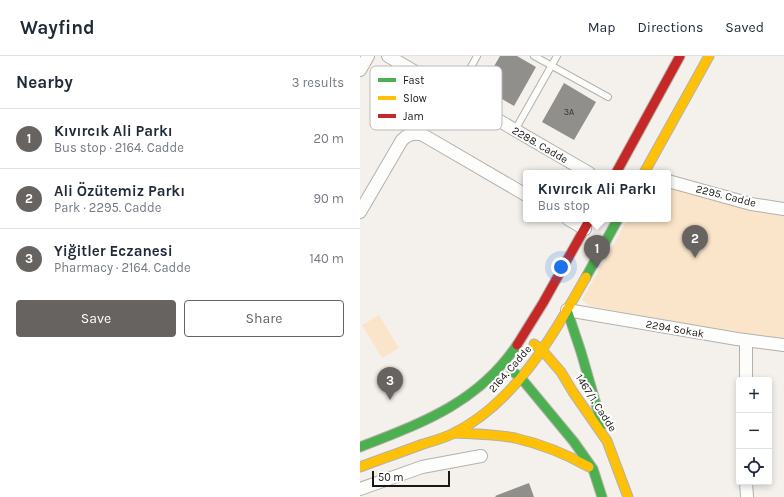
<!DOCTYPE html>
<html lang="en">
<head>
<meta charset="utf-8">
<style>
	body { margin:0; font-family:Karla,sans-serif; background:#f6f6f7; color:#1f2937 }
	.controls { position:absolute; right:12px; bottom:12px; display:grid; overflow:hidden; border-radius:4px; box-shadow:0 2px 6px #0003 }
	.controls button { width:36px; height:36px; display:grid; place-items:center; padding:0; border:0; border-bottom:1px solid #e0e1e3; background:#fff; color:#1f2937; font:20px sans-serif }
	.scale { position:absolute; left:12px; bottom:10px; width:78px; box-sizing:border-box; padding-left:4px; border:2px solid #1a1715; border-top:0; font-size:11px; line-height:14px; white-space:nowrap; color:#1a1715; -webkit-text-stroke:3px #fff; paint-order:stroke }
	.you { position:absolute; left:201px; top:211px; width:14px; height:14px; margin:-10px; border:3px solid #fff; border-radius:50%; background:#1a73e8; box-shadow:0 0 0 6px #1a73e833 }
	.badge { display:grid; place-items:center; width:26px; height:26px; border-radius:50%; background:#666360; color:#fff; font-size:13px; font-weight:700 }
	.pin { position:absolute; translate:-50% -33px; filter:drop-shadow(0 1px 2px #0008) }
	.pin::after { content:''; position:absolute; top:21px; width:14px; height:12px; background:inherit; clip-path:polygon(0 0,100% 0,50% 100%) }
	.popup { position:absolute; left:163px; top:114px; width:148px; height:52px; box-sizing:border-box; display:grid; place-content:center; border-radius:4px; background:#fff; filter:drop-shadow(0 1px 3px #0005); font-size:13px; white-space:nowrap; color:#747a83 }
	.popup b { font-size:15px; color:#1f2937 }
	.popup::after { content:''; position:absolute; left:50%; top:100%; margin-left:-8px; border:8px solid transparent; border-top-color:#fff }
	.list { margin:0; padding:0; list-style:none }
	h2 { display:flex; justify-content:space-between; align-items:center; height:52px; margin:0; padding:0 16px; font-size:17px }
	h2 small { font-size:13px; font-weight:400; color:#747a83 }
	.list li { display:grid; grid-template-columns:26px 1fr auto; gap:12px; align-items:center; box-sizing:border-box; height:60px; padding:0 16px; border-top:1px solid #e0e1e3 }
	.list b { display:block; font-size:15px; white-space:nowrap }
	.list p { margin:0; font-size:13px; white-space:nowrap; color:#747a83 }
	.list em { font-size:13px; font-style:normal; color:#747a83 }
	.actions { display:flex; gap:8px; padding:12px 16px }
	.actions a { flex:1; padding:9px 0; border:1px solid #666360; border-radius:4px; text-align:center; font-size:14px; color:#666360 }
	.actions .main { background:#666360; color:#fff }
	.icon { flex:none; width:22px; height:22px; fill:none; stroke:currentColor; stroke-width:2; stroke-linecap:round; stroke-linejoin:round }
	.map { position:relative; flex:none; width:424px; height:441px; overflow:hidden }
	header { display:flex; align-items:center; gap:24px; box-sizing:border-box; height:56px; padding:0 20px; background:#fff; border-bottom:1px solid #e0e1e3 }
	header strong { font-size:19px }
	nav { display:flex; gap:22px; margin-inline-start:auto; font-size:14px }
	main { display:flex }
	aside { flex:1; background:#fff }
	.map>svg:first-child { display:block }
	.green { fill:#fae5ca }
	.building { fill:#918f8b }
	.lines { fill:none; stroke-linecap:round; stroke-linejoin:round }
	.lane-casing { stroke:#b4b1ad; stroke-width:8 }
	.street-casing { stroke:#b4b1ad; stroke-width:14 }
	.fast-casing { stroke:#b4b1ad; stroke-width:11 }
	.slow-casing { stroke:#b4b1ad; stroke-width:11 }
	.jam-casing { stroke:#b4b1ad; stroke-width:11 }
	.lane { stroke:#fdfdfc; stroke-width:6 }
	.street { stroke:#fdfdfc; stroke-width:12 }
	.fast { stroke:#4caf50; stroke-width:9 }
	.slow { stroke:#ffc107; stroke-width:9 }
	.jam { stroke:#c62828; stroke-width:9 }
	.labels { text-anchor:middle; dominant-baseline:central; stroke-width:4; stroke-linejoin:round; paint-order:stroke }
	.number-label { font-size:9px; fill:#383532 }
	.street-label { font-size:11px; fill:#1a1715; stroke:#fff }
	.key { fill:#fff; stroke:#bab9b9; stroke-width:1 }
	.key-label { font-size:11px; fill:#1a1715 }
</style>
</head>
<body>
<header>
<strong>Wayfind</strong>
<nav><a>Map</a><a>Directions</a><a>Saved</a></nav>
</header>
<main>
<aside>
<h2>Nearby<small>3 results</small></h2>
<ul class="list">
<li><span class="badge">1</span><div><b>Kıvırcık Ali Parkı</b><p>Bus stop · 2164. Cadde</p></div><em>20 m</em></li>
<li><span class="badge">2</span><div><b>Ali Özütemiz Parkı</b><p>Park · 2295. Cadde</p></div><em>90 m</em></li>
<li><span class="badge">3</span><div><b>Yiğitler Eczanesi</b><p>Pharmacy · 2164. Cadde</p></div><em>140 m</em></li>
</ul>
<div class="actions"><a class="main">Save</a><a>Share</a></div>
</aside>
<div class="map">
<svg width="424" height="441" viewBox="0 0 424 441">
	<rect width="100%" height="100%" fill="#f4f1ec"/>
	<!-- green -->
	<path class="green" d="M 308,132 L 395,154 L 424,159 L 424,282 L 396,280 L 230,250 L 222,244 L 268,163 L 308,163 Z
		M 19,259 L 39,292 L 22,302 L 2,269 Z"/>
	<!-- building -->
	<path class="building" d="M 140,0 L 157,0 L 176,11 L 154,50 L 122,31 Z
		M 204,27 L 236,46 L 214,84 L 182,66 Z
		M 169,427 L 174,441 L 136,441 L 135,440 Z"/>
	<g class="lines">
		<defs>
			<path id="lane" d="M 174,0 L 248,41
				M 111,11 L 117,0
				M 155,74 L 197,0"/>
			<path id="street" d="M 28,0 L 229,117
				M 0,14 L 8,0
				M 308,125 L 391,148 L 424,153
				M 0,156 L 42,84 C 48,78 55,76 63,79 L 166,139
				M 208,163 L 225,173
				M 207,254 L 377,283 L 424,289
				M 386,324 L 386,284
				M 386,426 L 387,441
				M 0,433 L 62,411 L 121,400"/>
			<path id="fast" d="M 226,221 L 258,163
				M 207,254 L 221,296 L 242,369
				M 152,315 L 161,322 L 214,386 L 233,413 L 242,441
				M 0,391 C 62,367 118,347 157,289"/>
			<path id="slow" d="M 284,117 L 349,0
				M 174,288 L 182,294 L 201,316 L 213,336 L 247,385 L 268,441
				M 94,377 C 114,378 135,378 155,382 C 181,388 206,398 229,411
				M 0,411 C 21,403 42,396 63,388 C 73,385 85,382 94,377 C 157,345 193,279 226,221"/>
			<path id="jam" d="M 256,117 L 320,0
				M 157,289 L 183,247 L 230,163"/>
		</defs>
		<!-- lane casing -->
		<use href="#lane" class="lane-casing"/>
		<!-- street casing -->
		<use href="#street" class="street-casing"/>
		<!-- fast casing -->
		<use href="#fast" class="fast-casing"/>
		<!-- slow casing -->
		<use href="#slow" class="slow-casing"/>
		<!-- jam casing -->
		<use href="#jam" class="jam-casing"/>
		<!-- lane -->
		<use href="#lane" class="lane"/>
		<!-- street -->
		<use href="#street" class="street"/>
		<!-- fast -->
		<use href="#fast" class="fast"/>
		<!-- slow -->
		<use href="#slow" class="slow"/>
		<!-- jam -->
		<use href="#jam" class="jam"/>
	</g>
	<g class="labels">
		<!-- number labels -->
		<g class="number-label">
			<text x="209" y="56">3A</text>
		</g>
		<!-- street labels -->
		<g class="street-label">
			<text transform="translate(180 89) rotate(30)">2288. Cadde</text>
			<text transform="translate(366 140) rotate(14)">2295. Cadde</text>
			<text transform="translate(315 273) rotate(10)">2294 Sokak</text>
			<text transform="translate(150 313) rotate(-49)">2164. Cadde</text>
			<text transform="translate(236 347) rotate(57)">1467/1. Cadde</text>
		</g>
	</g>
	<!-- legend -->
	<rect x="10" y="10" width="132" height="64" rx="6" class="key"/>
	<rect x="18" y="22" width="18" height="4" fill="#4caf50"/>
	<rect x="18" y="40" width="18" height="4" fill="#ffc107"/>
	<rect x="18" y="58" width="18" height="4" fill="#c62828"/>
	<g class="key-label">
		<text x="43" y="28">Fast</text>
		<text x="43" y="46">Slow</text>
		<text x="43" y="64">Jam</text>
	</g>
</svg>
<div class="controls">
<button>+</button>
<button>−</button>
<button><svg class="icon" aria-label="locate" viewBox="0 0 24 24"><circle cx="12" cy="12" r="6"/><path d="M12 2v4M12 18v4M2 12h4M18 12h4"/></svg></button>
</div>
<div class="scale">50 m</div>
<div class="you"></div>
<div class="pin badge" style="left:237px;top:212px">1</div>
<div class="popup"><b>Kıvırcık Ali Parkı</b>Bus stop</div>
<div class="pin badge" style="left:335px;top:202px">2</div>
<div class="pin badge" style="left:30px;top:344px">3</div>
</div>
</main>
</body>
</html>
